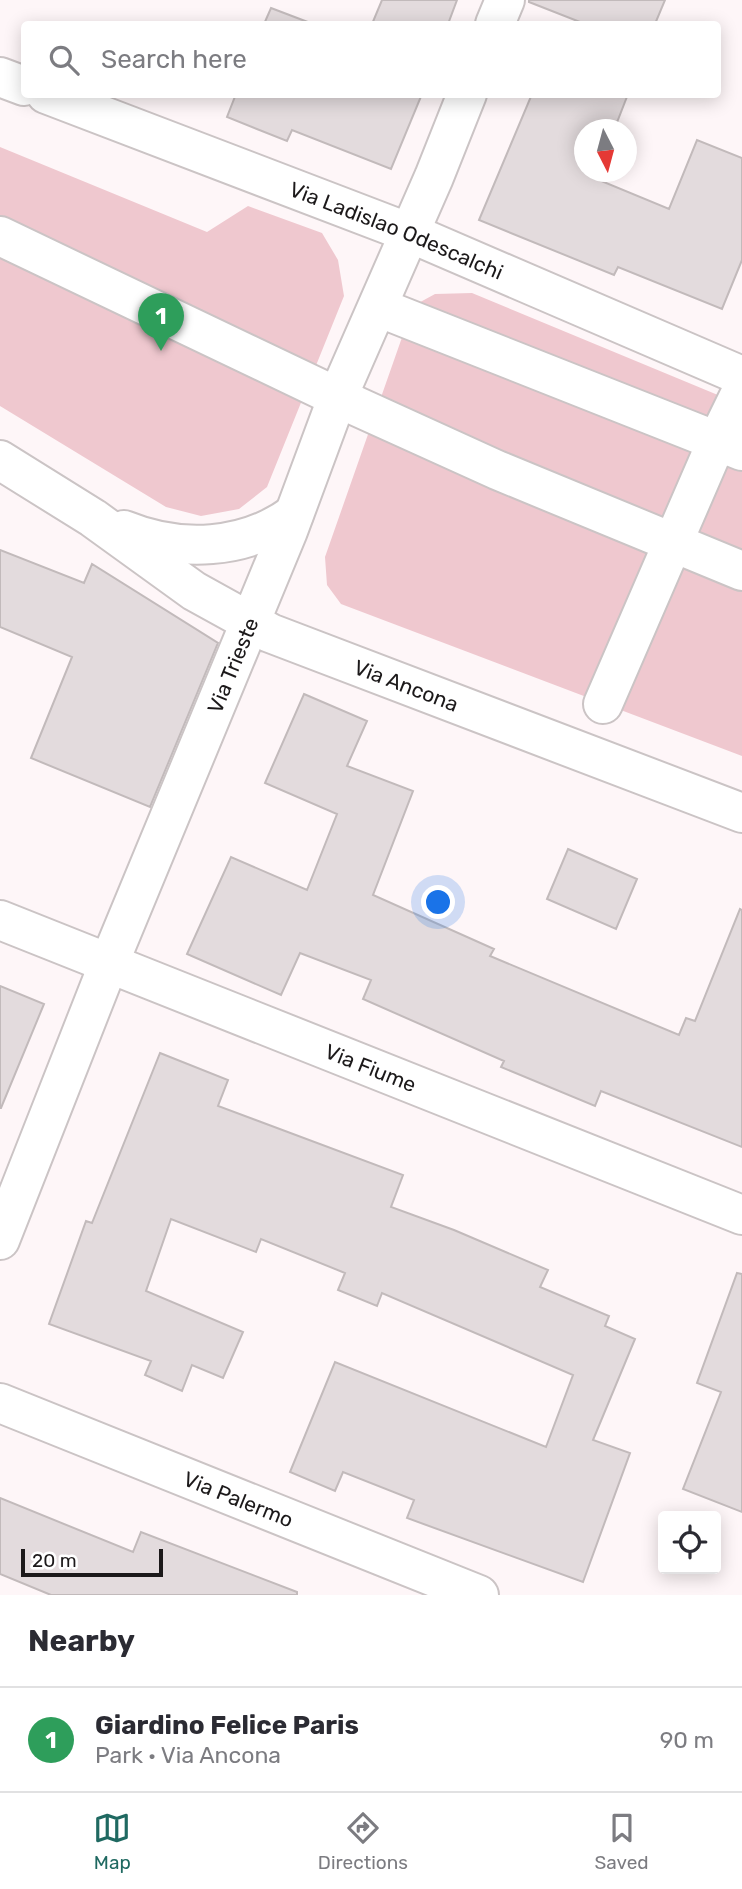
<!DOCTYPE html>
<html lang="en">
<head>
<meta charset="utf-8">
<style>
	body { margin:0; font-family:Rubik,sans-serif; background:#f2f2f3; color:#2b2b33 }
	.controls { position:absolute; right:21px; bottom:21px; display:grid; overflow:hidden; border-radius:7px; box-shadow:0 4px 18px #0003 }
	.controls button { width:63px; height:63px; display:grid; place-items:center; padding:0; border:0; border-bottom:2px solid #e1e1e2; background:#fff; color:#2b2b33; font:35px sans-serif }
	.compass { position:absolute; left:574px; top:119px; width:63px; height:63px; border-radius:50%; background:#fff; box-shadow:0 4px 18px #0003; rotate:174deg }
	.scale { position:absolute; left:21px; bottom:18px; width:142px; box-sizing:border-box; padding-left:7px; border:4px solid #1c191a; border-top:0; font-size:19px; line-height:24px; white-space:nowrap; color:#1c191a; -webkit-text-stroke:5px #fff; paint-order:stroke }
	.you { position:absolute; left:439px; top:903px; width:24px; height:24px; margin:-18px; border:5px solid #fff; border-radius:50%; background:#1a73e8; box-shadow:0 0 0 10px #1a73e833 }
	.badge { display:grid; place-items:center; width:46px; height:46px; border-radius:50%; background:#1f6961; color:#fff; font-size:23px; font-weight:700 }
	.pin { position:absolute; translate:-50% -58px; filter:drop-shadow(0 2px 4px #0008) }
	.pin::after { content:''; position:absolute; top:37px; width:24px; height:21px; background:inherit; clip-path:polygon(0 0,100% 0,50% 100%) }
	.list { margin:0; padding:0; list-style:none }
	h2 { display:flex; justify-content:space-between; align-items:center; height:91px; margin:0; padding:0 28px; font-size:30px }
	h2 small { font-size:23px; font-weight:400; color:#7c7c81 }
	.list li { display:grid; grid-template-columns:46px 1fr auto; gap:21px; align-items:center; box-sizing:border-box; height:105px; padding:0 28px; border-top:2px solid #e1e1e2 }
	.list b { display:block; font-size:26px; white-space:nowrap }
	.list p { margin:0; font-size:23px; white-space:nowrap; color:#7c7c81 }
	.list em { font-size:23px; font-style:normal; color:#7c7c81 }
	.icon { flex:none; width:38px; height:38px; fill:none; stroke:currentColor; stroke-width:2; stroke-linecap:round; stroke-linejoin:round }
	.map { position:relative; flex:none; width:742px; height:1595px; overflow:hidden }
	.search { position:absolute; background:#fff; box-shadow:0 4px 18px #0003; left:21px; right:21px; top:21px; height:77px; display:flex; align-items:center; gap:18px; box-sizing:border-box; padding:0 24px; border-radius:7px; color:#7c7c81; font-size:26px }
	.sheet { height:196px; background:#fff }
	nav { display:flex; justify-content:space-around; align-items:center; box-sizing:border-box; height:98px; border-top:2px solid #e1e1e2; background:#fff; font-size:19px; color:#7c7c81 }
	nav a { display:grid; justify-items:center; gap:4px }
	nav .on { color:#1f6961 }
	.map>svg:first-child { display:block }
	.green { fill:#efc8cf }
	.building { fill:#e3dbdd; stroke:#c2babb; stroke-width:2 }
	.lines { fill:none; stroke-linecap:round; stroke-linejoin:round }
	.street-casing { stroke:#cbc4c5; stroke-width:42 }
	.secondary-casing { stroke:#cbc4c5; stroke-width:42 }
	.street { stroke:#fff; stroke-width:38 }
	.secondary { stroke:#fff; stroke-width:38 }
	.labels { text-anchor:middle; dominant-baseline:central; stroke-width:5; stroke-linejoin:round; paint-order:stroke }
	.street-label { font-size:21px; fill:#1c191a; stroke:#fff }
</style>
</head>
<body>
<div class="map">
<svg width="742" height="1595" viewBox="0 0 742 1595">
	<rect width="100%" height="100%" fill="#fef6f8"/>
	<!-- green -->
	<path class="green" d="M 0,147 L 207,232 L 248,206 L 322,233 L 338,260 L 344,296 L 267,487 L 239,509 L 201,516 L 166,507 L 0,406 Z
		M 472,293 L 742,405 L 742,756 L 341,604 L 327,585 L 325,557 L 413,306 L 435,294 Z"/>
	<!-- building -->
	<path class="building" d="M 382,0 L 457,0 L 448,24 L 372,24 Z
		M 529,0 L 665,0 L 655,24 L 585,24 L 529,2 Z
		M 271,8 L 313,24 L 264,24 Z
		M 236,94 L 422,94 L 391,169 L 292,130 L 287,141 L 227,117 Z
		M 532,94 L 628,94 L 614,130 L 584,130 L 584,172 L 597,172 L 594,178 L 669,209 L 697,140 L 742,158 L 742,260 L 722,309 L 618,267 L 614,275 L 479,220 Z
		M 0,550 L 84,583 L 92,564 L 218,643 L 150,807 L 31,758 L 72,657 L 0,627 Z
		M 304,694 L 367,721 L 347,766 L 413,791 L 373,895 L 494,949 L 490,956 L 679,1035 L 686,1018 L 695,1021 L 740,909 L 742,910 L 742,1147 L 601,1091 L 595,1106 L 501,1067 L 504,1061 L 363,999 L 371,980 L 300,953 L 281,995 L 187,954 L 231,857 L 307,890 L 337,814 L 265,783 Z
		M 568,849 L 637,879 L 616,929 L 547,899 Z
		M 0,986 L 44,1004 L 1,1108 L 0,1108 Z
		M 160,1053 L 228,1080 L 218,1106 L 403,1175 L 391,1207 L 454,1230 L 548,1270 L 540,1287 L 609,1316 L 605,1326 L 635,1339 L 593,1440 L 630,1453 L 583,1582 L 407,1518 L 414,1500 L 343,1472 L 335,1491 L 290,1472 L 335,1362 L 546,1447 L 573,1375 L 382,1293 L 377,1306 L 338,1290 L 345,1273 L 261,1239 L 256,1252 L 171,1219 L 146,1291 L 243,1332 L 223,1378 L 192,1365 L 182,1391 L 145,1375 L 151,1361 L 49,1324 L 86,1221 L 92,1223 Z
		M 737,1273 L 742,1274 L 742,1512 L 683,1489 L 721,1392 L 697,1383 Z
		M 0,1498 L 133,1552 L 141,1532 L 297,1592 L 297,1595 L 51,1595 L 0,1574 Z"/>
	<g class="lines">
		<defs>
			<g id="street">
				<path d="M 495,24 L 505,0"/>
				<path d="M 0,236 L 356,406 L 497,470 L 742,571"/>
				<path d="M 393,313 L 742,451"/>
				<path d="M 603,704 L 717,441 L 742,390"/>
				<path id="s1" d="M 0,920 L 742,1215"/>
				<path id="s2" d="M 0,1240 L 109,963 L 288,531 L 338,396 L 434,177 L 467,94"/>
				<path id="s3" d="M 0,1403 L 479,1595"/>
			</g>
			<g id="secondary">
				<path d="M 0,77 L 24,86"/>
				<path id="s4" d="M 46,94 L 410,233 L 742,376"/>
				<path id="s5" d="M 0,460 L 93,518 L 194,591 L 270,633 L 742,813"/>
				<path d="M 124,530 C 180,553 245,550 294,514"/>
			</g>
		</defs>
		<!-- street casing -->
		<use href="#street" class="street-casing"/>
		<!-- secondary casing -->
		<use href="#secondary" class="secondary-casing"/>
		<!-- street -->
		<use href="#street" class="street"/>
		<!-- secondary -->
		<use href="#secondary" class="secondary"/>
	</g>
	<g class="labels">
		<!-- street labels -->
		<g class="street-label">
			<text stroke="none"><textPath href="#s4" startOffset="376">Via Ladislao Odescalchi</textPath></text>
			<text stroke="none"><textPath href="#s2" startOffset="620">Via Trieste</textPath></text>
			<text stroke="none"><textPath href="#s5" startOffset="467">Via Ancona</textPath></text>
			<text stroke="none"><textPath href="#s1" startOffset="399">Via Fiume</textPath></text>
			<text stroke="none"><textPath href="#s3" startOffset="257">Via Palermo</textPath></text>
		</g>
	</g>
</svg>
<div class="controls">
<button><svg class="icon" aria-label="locate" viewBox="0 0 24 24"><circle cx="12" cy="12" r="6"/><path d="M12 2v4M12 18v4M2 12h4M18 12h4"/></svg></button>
</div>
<svg class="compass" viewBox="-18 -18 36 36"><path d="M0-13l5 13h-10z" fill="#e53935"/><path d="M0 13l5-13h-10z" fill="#7c7c81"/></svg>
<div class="scale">20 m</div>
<div class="you"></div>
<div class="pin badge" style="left:161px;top:351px;background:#2e9e5b">1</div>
<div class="search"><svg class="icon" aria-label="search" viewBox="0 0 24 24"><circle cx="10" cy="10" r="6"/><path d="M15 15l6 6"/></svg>Search here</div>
</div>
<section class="sheet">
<h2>Nearby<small></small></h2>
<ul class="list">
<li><span class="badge" style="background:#2e9e5b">1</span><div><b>Giardino Felice Paris</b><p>Park · Via Ancona</p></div><em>90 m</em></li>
</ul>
</section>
<nav>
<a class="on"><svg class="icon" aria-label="map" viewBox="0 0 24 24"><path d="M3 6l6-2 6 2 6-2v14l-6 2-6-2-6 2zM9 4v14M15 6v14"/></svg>Map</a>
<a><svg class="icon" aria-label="directions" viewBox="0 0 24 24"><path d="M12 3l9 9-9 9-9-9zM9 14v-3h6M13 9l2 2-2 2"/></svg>Directions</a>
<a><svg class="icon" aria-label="saved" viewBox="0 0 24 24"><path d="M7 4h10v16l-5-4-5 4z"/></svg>Saved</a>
</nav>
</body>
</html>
